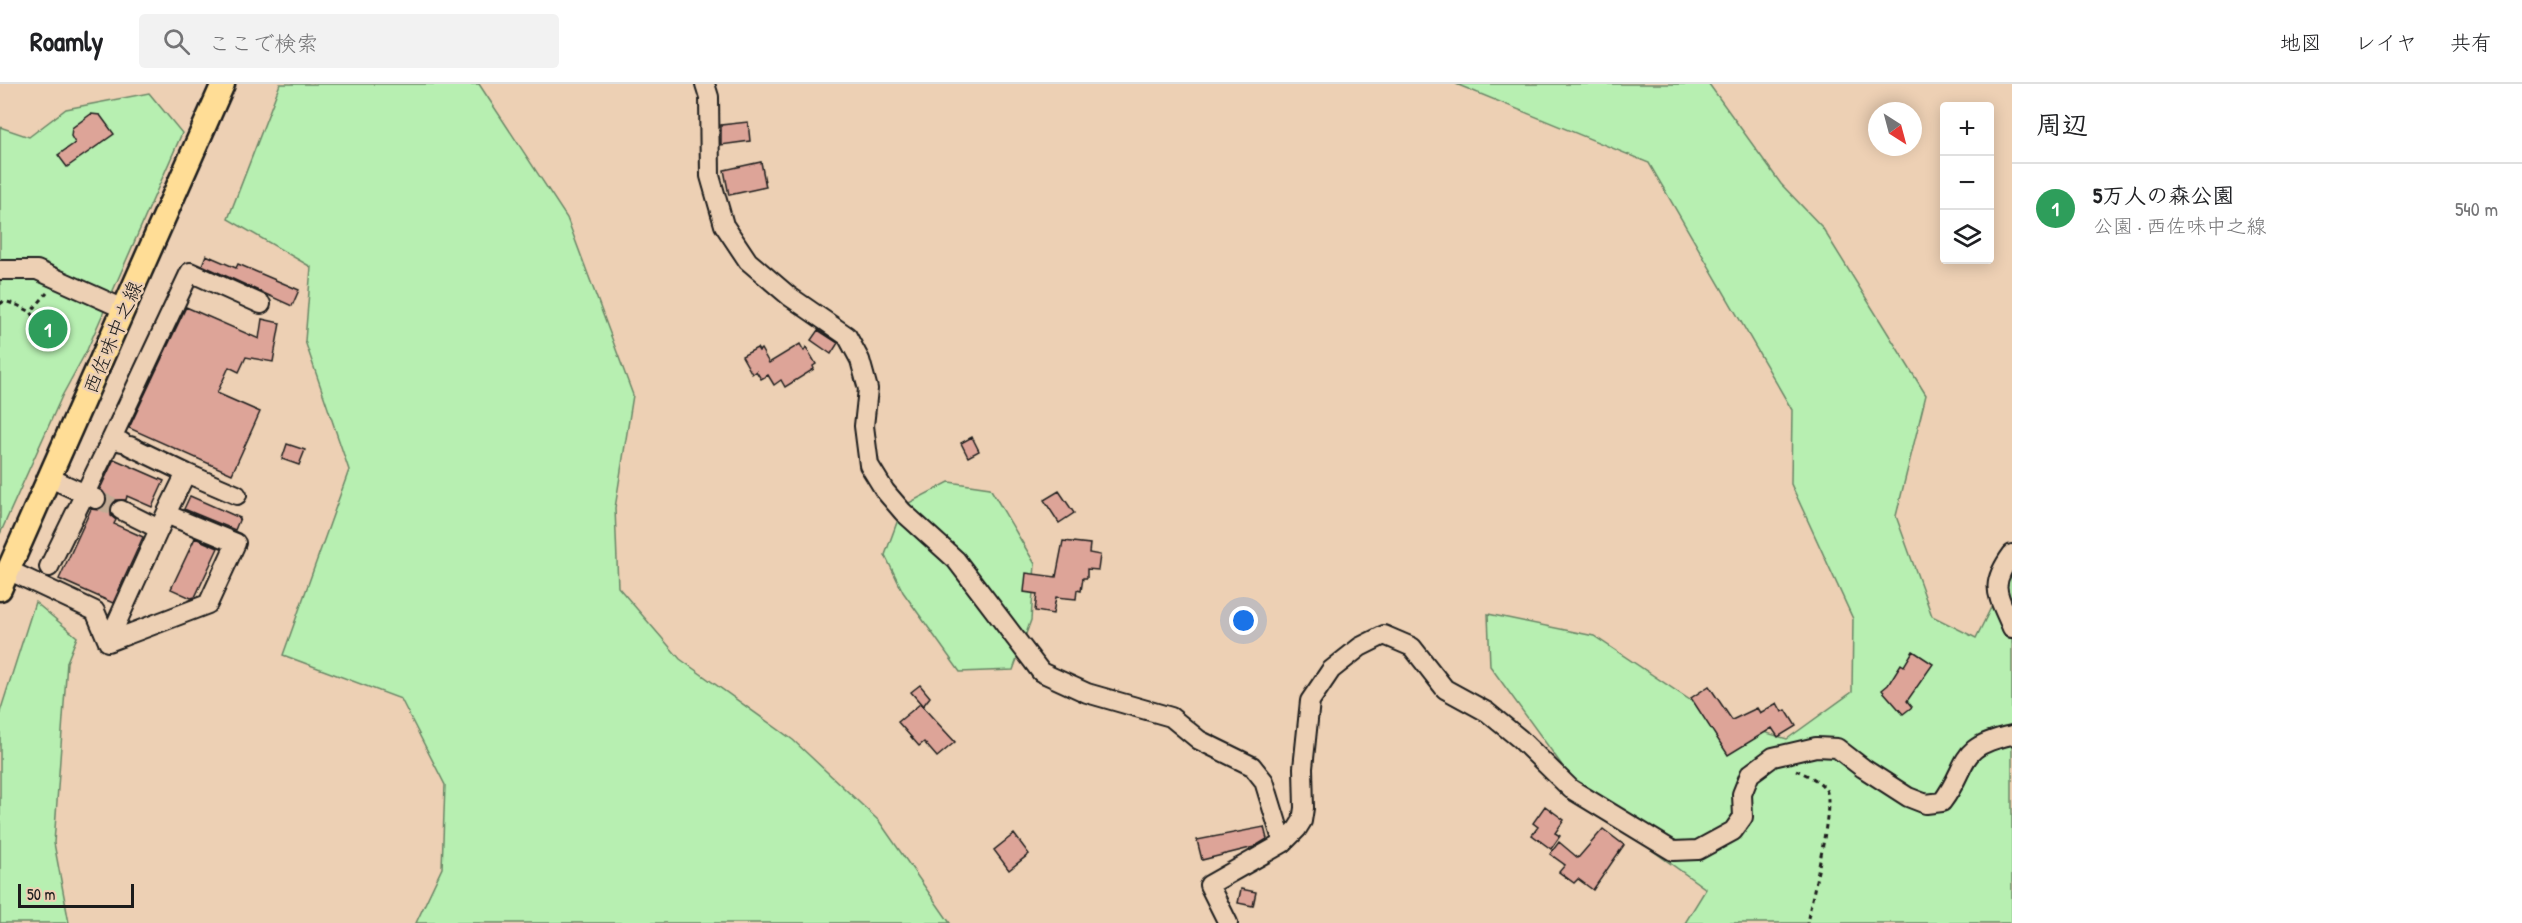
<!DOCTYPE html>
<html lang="ja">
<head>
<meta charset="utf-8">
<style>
	body { margin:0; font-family:"Patrick Hand","Klee One",sans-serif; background:#f2f2f2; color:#202124 }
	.controls { position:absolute; right:18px; top:18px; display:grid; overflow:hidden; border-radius:6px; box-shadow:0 3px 15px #0003 }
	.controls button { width:54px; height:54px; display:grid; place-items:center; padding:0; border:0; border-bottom:2px solid #e0e0e0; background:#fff; color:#202124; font:30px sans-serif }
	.compass { position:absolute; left:1868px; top:18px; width:54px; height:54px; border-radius:50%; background:#fff; box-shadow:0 3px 15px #0003; rotate:144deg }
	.scale { position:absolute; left:18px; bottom:15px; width:116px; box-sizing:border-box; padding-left:6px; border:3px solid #1c1c1c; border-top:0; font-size:16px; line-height:21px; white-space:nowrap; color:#1c1c1c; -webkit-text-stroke:4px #edd0b4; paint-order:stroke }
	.you { position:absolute; left:1244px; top:537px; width:21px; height:21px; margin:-15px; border:4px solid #fff; border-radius:50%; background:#1a73e8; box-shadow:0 0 0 9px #1a73e833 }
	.badge { display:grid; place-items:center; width:39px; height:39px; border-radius:50%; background:#1a73e8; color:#fff; font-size:20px; font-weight:700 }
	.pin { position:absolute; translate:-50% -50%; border:3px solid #fff; box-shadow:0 2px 6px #0006 }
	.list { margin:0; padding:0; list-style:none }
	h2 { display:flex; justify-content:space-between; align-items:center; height:78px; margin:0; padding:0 24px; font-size:26px }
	h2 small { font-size:20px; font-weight:400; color:#757577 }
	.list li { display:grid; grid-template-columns:39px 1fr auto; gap:18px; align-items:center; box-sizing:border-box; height:90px; padding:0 24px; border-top:2px solid #e0e0e0 }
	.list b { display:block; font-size:22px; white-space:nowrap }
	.list p { margin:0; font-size:20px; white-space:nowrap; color:#757577 }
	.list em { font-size:20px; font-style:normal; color:#757577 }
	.icon { flex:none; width:33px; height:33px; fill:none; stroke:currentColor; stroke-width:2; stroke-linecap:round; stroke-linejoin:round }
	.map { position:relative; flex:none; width:2012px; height:839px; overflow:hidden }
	header { display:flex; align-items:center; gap:36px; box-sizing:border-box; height:84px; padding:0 30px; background:#fff; border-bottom:2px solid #e0e0e0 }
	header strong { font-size:28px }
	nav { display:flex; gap:33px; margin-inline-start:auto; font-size:21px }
	.search { width:420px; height:54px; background:#f2f2f2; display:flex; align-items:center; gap:15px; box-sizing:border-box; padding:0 21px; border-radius:6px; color:#757577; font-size:22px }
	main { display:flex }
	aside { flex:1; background:#fff }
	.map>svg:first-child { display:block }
	.green { fill:#b7efb1; stroke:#6a8666; stroke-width:1.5 }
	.building { fill:#dda498; stroke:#1c1c1c; stroke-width:1.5 }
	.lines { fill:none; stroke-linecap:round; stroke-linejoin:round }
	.minor-tunnel { stroke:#c3ac96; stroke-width:18; stroke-dasharray:18 9; stroke-linecap:butt }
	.minor-casing { stroke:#1c1c1c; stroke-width:22 }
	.major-casing { stroke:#1c1c1c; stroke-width:27 }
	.path { stroke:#1c1c1c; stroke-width:3; stroke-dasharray:4.5 4.5; stroke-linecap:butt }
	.minor { stroke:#edd0b4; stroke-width:18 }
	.major { stroke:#ffdd96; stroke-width:22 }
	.labels { text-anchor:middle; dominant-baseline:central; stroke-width:5; stroke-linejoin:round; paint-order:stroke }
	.street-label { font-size:20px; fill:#1c1c1c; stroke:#edd0b4 }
</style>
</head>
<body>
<header>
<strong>Roamly</strong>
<div class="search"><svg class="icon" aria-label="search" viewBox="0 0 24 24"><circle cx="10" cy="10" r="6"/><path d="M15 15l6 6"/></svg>ここで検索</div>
<nav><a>地図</a><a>レイヤ</a><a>共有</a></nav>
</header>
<main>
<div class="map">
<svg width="2012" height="839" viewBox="0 0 2012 839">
	<rect width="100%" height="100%" fill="#edd0b4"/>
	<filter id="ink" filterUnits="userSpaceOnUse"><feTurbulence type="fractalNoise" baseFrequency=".0167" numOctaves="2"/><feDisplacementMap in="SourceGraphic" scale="12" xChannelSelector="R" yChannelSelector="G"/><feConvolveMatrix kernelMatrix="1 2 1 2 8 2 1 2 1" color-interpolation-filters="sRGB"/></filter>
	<g filter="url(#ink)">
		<!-- green -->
		<path class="green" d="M 280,0 L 479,0 L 567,134 L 633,311 L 615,424 L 618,503 L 680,575 L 793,656 L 879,737 L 950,839 L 416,839 L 442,784 L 445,701 L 401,615 L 283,571 L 349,386 L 305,257 L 311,183 L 228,135 Z
			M 1456,0 L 1709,0 L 1781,100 L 1822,143 L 1926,311 L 1896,432 L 1932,532 L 1976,554 L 2012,481 L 2012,839 L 1685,839 L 1706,805 L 1593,724 L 1490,582 L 1488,530 L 1594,552 L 1717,634 L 1787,655 L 1852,608 L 1853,535 L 1791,400 L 1792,326 L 1649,79 Z
			M 149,9 L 182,49 L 87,266 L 62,312 L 0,450 L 0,43 L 29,53 L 66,25 Z
			M 949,398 L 990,404 L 1035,480 L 1031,536 L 1013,586 L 960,588 L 903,508 L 885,471 L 903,422 Z
			M 35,518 L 77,553 L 67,578 L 54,759 L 69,839 L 0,839 L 0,628 Z"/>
		<!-- building -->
		<path class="building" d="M 91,30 L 100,31 L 114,50 L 67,83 L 58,71 L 75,59 L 71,52 L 72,44 Z
			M 748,38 L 750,57 L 721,61 L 721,41 Z
			M 761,78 L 766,103 L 729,111 L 724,86 Z
			M 206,171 L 236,184 L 238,180 L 299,206 L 292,222 L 202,181 Z
			M 186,223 L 259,255 L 262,235 L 280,239 L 273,278 L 246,273 L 239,288 L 229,283 L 217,309 L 260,328 L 232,390 L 129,344 Z
			M 818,246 L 838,259 L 831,270 L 811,256 Z
			M 800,260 L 804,267 L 806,263 L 816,280 L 813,282 L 814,285 L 785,303 L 781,296 L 774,301 L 768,291 L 761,295 L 756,287 L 752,290 L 742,272 L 757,264 L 759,267 L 761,265 L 769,279 Z
			M 972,353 L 979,367 L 968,373 L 961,359 Z
			M 287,360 L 305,366 L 299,381 L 282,375 Z
			M 114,375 L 164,397 L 152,423 L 127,412 L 126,416 L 115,416 L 111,422 L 111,432 L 116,436 L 114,440 L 143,453 L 113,519 L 59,495 L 91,425 L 98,426 L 106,420 L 107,413 L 100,405 Z
			M 1059,407 L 1074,429 L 1059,439 L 1044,416 Z
			M 190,412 L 240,434 L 235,446 L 184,425 Z
			M 195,454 L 218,464 L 195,513 L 191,514 L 171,505 Z
			M 1063,457 L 1090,460 L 1089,469 L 1100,471 L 1098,486 L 1087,485 L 1087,494 L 1083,494 L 1081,507 L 1077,506 L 1076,515 L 1056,513 L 1053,530 L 1035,527 L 1037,510 L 1024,508 L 1026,489 L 1056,493 Z
			M 1913,567 L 1933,580 L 1907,617 L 1912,623 L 1903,630 L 1882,606 L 1888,601 L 1901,580 L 1904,582 Z
			M 920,601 L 930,613 L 923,622 L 911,608 Z
			M 1709,602 L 1732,636 L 1757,624 L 1760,629 L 1777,619 L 1782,628 L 1786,626 L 1796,642 L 1778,653 L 1772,644 L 1728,671 L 1691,614 Z
			M 920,620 L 955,658 L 937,673 L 924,658 L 919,662 L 898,638 Z
			M 1545,722 L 1564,736 L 1555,749 L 1560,752 L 1551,765 L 1532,751 L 1538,743 L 1533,739 Z
			M 1264,743 L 1267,755 L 1254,763 L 1202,776 L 1197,756 Z
			M 1603,745 L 1624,761 L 1593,806 L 1578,795 L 1574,799 L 1559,788 L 1565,781 L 1550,770 L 1559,758 L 1578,774 Z
			M 1014,750 L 1029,770 L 1009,786 L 994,766 Z
			M 1241,805 L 1256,808 L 1253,822 L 1238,819 Z"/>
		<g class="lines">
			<!-- minor-tunnel -->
			<path class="minor-tunnel" d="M 96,415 L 121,426"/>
			<defs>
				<path id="minor" d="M 705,0 L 709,13 L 710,92 L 724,141 L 748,177 L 789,212 L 847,252 L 860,276 L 868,305 L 864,342 L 869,381 L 885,407 L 903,428 L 956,476 L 1041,588 L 1087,609 L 1171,633 L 1199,656 L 1252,682 L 1264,697 L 1283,759
					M 0,186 L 37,186 L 124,225
					M 122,358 L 112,354 L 190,188 L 261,220
					M 130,362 L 186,389
					M 48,393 L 96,415
					M 121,426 L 159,445
					M 166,430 L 186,389 L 237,411
					M 2012,470 C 1988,503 1998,510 2012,544
					M 49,483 L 112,354
					M 8,486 L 95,527 L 108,558 L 208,520 L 236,459 L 166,430 L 108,558
					M 1228,839 L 1209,801 L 1283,759 L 1297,745 L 1302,737 L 1304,724 L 1303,684 L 1310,617 L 1331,586 L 1360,563 L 1384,551 L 1412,563 L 1445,605 L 1487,628 L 1520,655 L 1571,705 L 1673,767 L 1698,766 L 1733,747 L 1743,733 L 1742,710 L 1750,690 L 1773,673 L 1816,663 L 1837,664 L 1863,684 L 1908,713 L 1926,720 L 1942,718 C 1971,679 1955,663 2012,651"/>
				<path id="major" d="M 0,505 L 223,0"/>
			</defs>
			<!-- minor casing -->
			<use href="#minor" class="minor-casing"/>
			<!-- major casing -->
			<use href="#major" class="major-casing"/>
			<!-- path -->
			<path class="path" d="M 0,220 L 4,217 L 17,221 L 31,228
				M 39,240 L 31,228 L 47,209
				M 1796,686 C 1806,691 1820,696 1826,706 C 1835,720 1811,817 1807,839"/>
			<!-- minor -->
			<use href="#minor" class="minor"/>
			<!-- major -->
			<use href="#major" class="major"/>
		</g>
	</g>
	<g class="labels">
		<!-- street labels -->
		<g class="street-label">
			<text transform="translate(112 253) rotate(-67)">西佐味中之線</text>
		</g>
	</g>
</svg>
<div class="controls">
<button>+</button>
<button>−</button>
<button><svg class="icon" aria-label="layers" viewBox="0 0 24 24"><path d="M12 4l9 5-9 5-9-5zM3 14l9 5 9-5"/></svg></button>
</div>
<svg class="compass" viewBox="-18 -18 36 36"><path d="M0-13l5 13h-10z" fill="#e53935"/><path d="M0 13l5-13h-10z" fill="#757577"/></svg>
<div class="scale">50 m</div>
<div class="you"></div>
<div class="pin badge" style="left:48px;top:245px;background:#2e9e5b">1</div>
</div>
<aside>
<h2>周辺<small></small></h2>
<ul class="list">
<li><span class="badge" style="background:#2e9e5b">1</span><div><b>5万人の森公園</b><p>公園 · 西佐味中之線</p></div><em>540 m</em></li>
</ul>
</aside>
</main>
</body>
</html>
